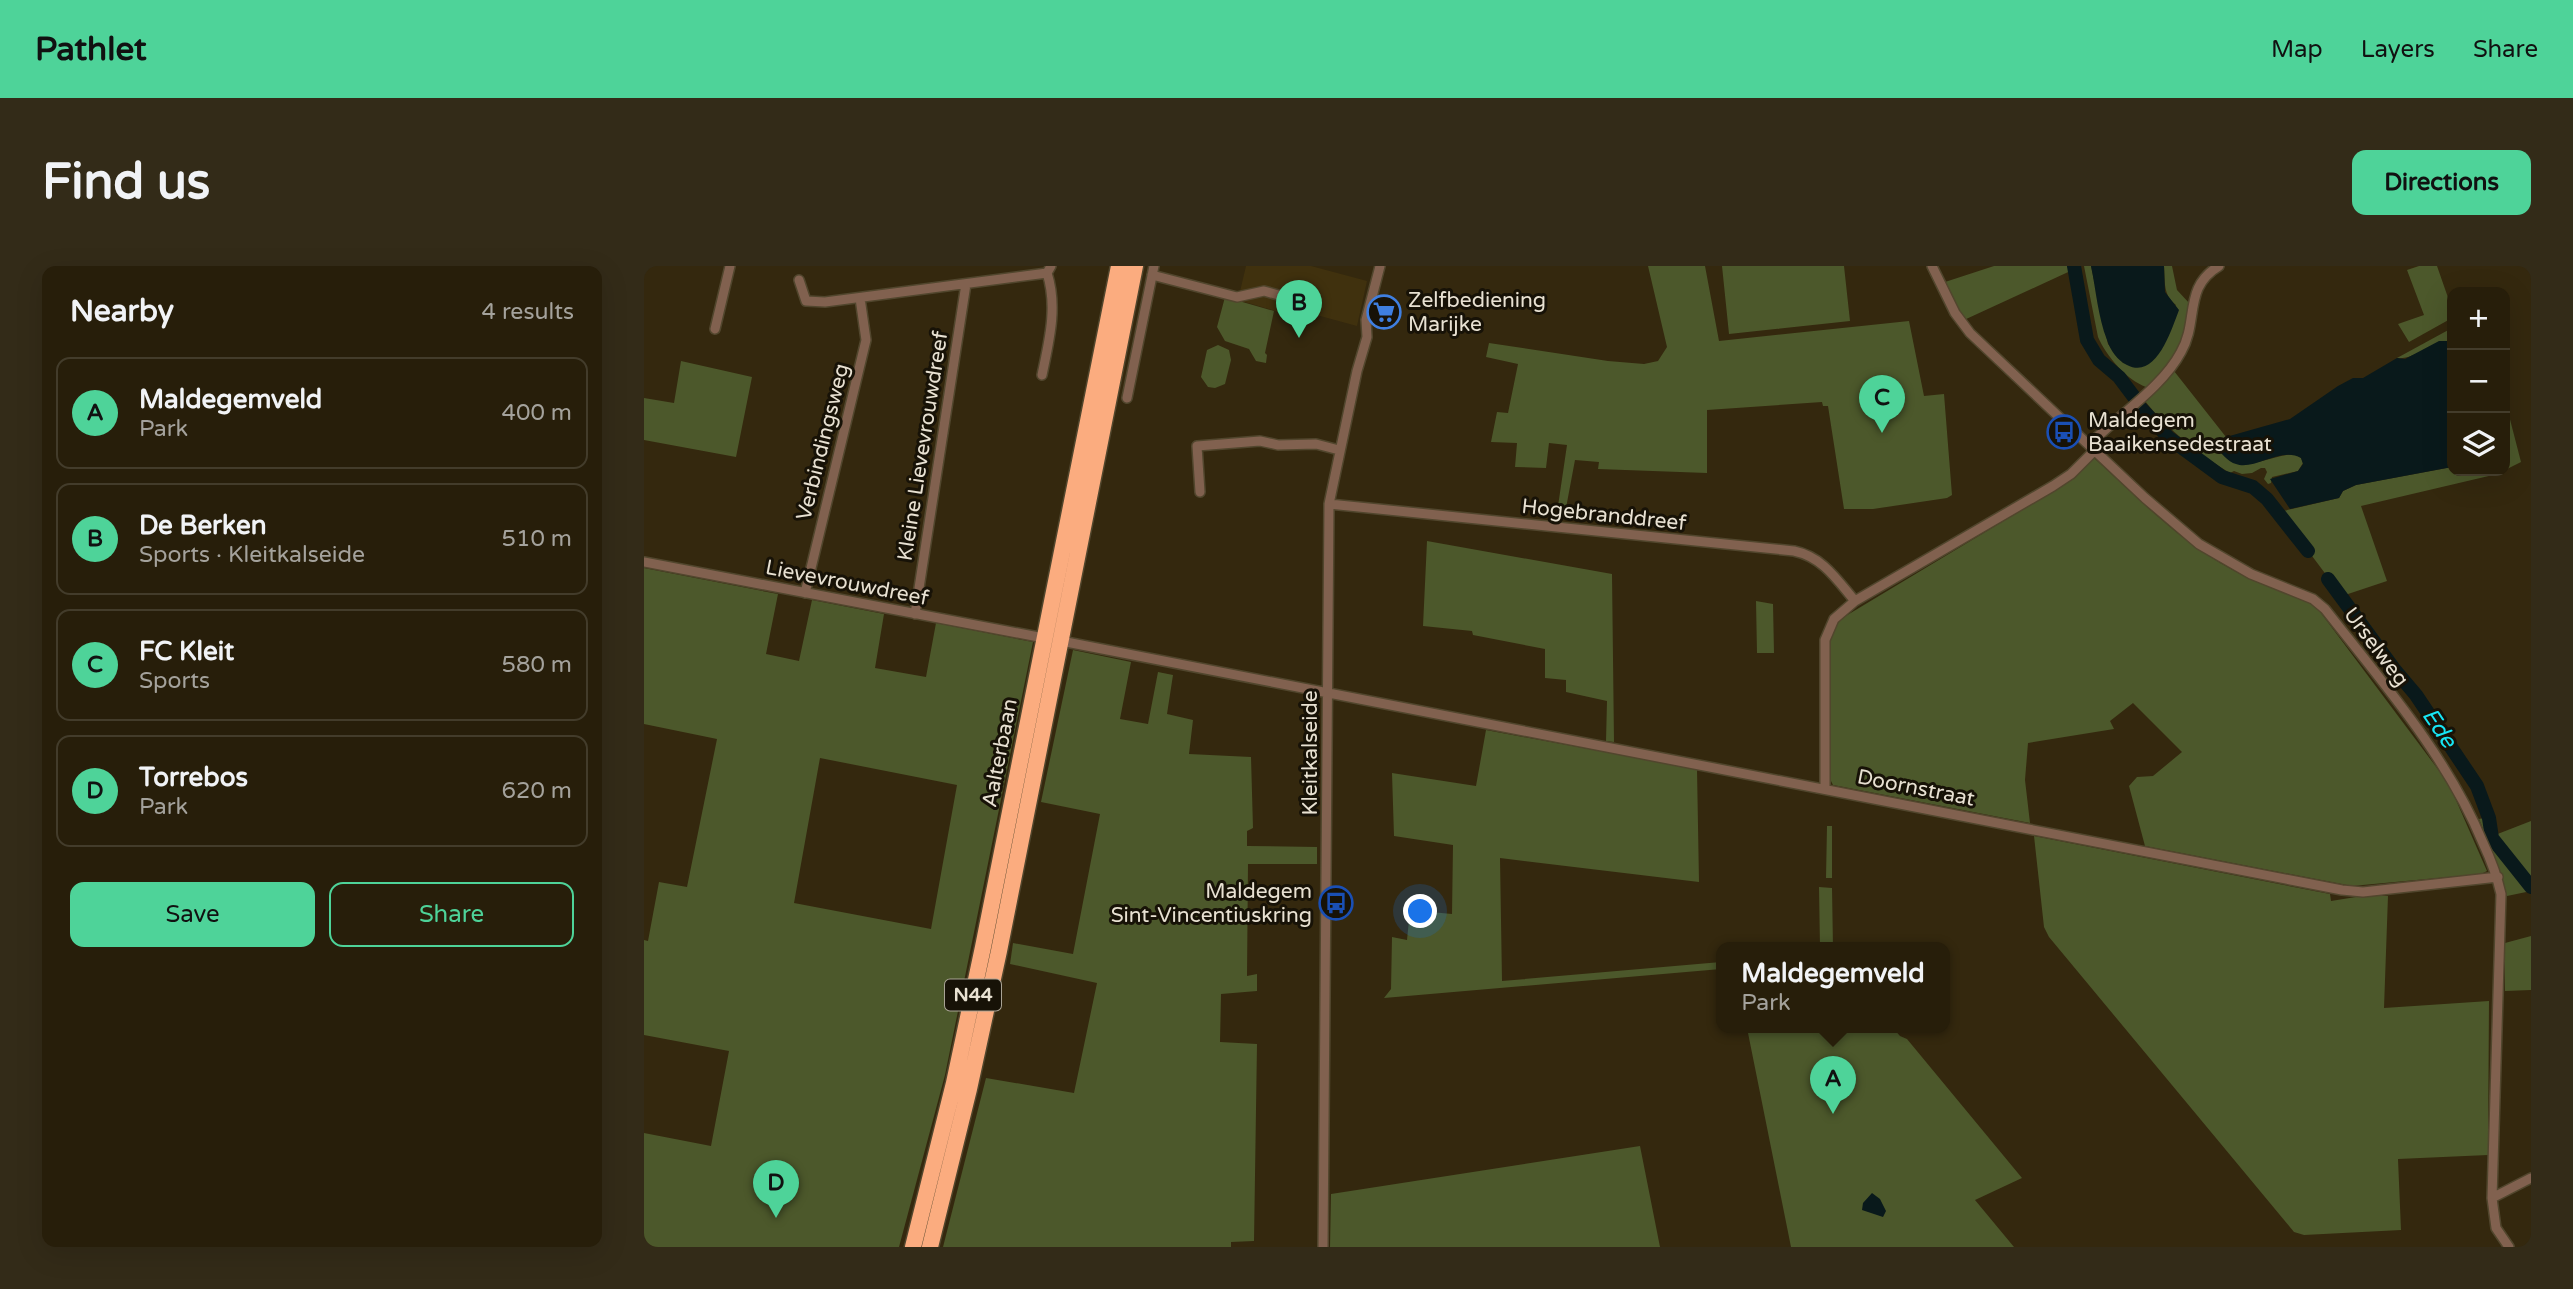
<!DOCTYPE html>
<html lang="en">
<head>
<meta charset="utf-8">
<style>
	body { margin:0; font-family:"Varela Round",sans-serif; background:#332b18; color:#f1f3f6 }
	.controls { position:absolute; right:21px; top:21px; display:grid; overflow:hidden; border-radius:14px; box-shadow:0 7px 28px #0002 }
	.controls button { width:63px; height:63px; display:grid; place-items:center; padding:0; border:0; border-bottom:2px solid #433c2b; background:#271e0a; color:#f1f3f6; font:35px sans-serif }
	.you { position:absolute; left:777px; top:646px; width:24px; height:24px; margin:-18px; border:5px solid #fff; border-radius:50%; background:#1a73e8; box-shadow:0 0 0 10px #1a73e833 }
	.badge { display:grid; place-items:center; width:46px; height:46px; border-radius:50%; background:#4ed399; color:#111; font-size:23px; font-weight:700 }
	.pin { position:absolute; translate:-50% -58px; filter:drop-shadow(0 2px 4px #0008) }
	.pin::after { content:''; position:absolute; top:37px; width:24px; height:21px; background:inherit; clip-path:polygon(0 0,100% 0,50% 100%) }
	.popup { position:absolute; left:1072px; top:676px; width:234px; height:91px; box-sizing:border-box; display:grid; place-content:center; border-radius:14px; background:#271e0a; filter:drop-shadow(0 2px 5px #0005); font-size:23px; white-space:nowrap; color:#a4a29c }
	.popup b { font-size:26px; color:#f1f3f6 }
	.popup::after { content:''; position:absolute; left:50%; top:100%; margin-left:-14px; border:14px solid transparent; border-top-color:#271e0a }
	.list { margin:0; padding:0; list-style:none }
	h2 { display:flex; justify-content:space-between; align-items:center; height:91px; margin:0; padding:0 28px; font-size:30px }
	h2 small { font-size:23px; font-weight:400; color:#a4a29c }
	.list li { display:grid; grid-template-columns:46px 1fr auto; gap:21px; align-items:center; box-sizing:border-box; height:112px; margin:0 14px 14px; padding:0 14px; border:2px solid #433c2b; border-radius:14px }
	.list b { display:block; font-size:26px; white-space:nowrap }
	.list p { margin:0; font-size:23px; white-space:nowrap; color:#a4a29c }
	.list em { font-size:23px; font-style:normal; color:#a4a29c }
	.actions { display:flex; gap:14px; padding:21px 28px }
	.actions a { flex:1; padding:16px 0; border:2px solid #4ed399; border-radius:14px; text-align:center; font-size:24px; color:#4ed399 }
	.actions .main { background:#4ed399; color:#111 }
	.icon { flex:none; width:38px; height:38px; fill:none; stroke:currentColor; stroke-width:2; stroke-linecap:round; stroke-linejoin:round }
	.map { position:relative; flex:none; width:1887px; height:981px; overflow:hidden; border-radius:14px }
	header { display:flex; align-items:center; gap:42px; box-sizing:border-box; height:98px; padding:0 35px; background:#4ed399; color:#111 }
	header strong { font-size:33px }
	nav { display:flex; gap:38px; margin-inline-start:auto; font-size:24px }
	.intro { display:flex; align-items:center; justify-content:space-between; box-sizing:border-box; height:168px; padding:0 42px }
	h1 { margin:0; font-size:49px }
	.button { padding:18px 32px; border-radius:14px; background:#4ed399; color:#111; font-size:24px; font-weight:700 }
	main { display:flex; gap:42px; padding:0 42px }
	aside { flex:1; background:#271e0a; border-radius:14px; box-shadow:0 7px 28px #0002 }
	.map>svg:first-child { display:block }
	.built { fill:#40310e }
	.green { fill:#4c582b; fill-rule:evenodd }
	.water { fill:#09191b }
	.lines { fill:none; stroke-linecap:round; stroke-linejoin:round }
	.river { stroke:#09191b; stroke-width:14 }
	.street-casing { stroke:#51462d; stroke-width:12 }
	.highway-casing { stroke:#51462d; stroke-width:19 }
	.street { stroke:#81614f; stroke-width:9 }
	.highway { stroke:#fbac7f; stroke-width:16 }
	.labels { text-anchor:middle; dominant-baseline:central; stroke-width:6; stroke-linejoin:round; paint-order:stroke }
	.shield { fill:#171207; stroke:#a9a395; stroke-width:2 }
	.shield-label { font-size:19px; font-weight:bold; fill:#e8e1d2 }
	.poi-label { font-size:21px; fill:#e8e1d2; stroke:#171207; text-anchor:start }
	.street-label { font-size:21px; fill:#e8e1d2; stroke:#171207 }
	.water-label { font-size:23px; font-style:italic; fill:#17e6f5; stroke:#171207 }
</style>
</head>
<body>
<header>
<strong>Pathlet</strong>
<nav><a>Map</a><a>Layers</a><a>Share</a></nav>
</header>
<div class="intro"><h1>Find us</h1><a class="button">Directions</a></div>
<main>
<aside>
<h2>Nearby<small>4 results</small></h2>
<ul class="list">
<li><span class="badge">A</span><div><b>Maldegemveld</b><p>Park</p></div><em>400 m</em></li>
<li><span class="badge">B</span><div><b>De Berken</b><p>Sports · Kleitkalseide</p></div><em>510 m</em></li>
<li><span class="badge">C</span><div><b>FC Kleit</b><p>Sports</p></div><em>580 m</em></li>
<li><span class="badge">D</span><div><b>Torrebos</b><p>Park</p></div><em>620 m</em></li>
</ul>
<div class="actions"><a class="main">Save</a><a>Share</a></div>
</aside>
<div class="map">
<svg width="1887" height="981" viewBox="0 0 1887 981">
	<rect width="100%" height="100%" fill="#34280e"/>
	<!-- built -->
	<path class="built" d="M 602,0 L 667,0 L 723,15 L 713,60 L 647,42 L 645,49 L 594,34 Z"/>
	<!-- green -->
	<path class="green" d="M 1004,0 L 1061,0 L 1075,75 L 1265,55 L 1280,130 L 1300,128 L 1308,229 L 1303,232 L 1229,243 L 1200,243 L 1184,140 L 1179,140 L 1178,136 L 1063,144 L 1063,207 L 954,203 L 955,196 L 931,194 L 922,242 L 914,240 L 923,179 L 905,177 L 902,202 L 871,201 L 873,177 L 847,176 L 853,146 L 864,147 L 874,98 L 842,91 L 845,77 L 964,95 L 1000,98 L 1014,95 L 1023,81 Z
		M 1078,0 L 1200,0 L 1206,55 L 1085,68 Z
		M 1350,0 L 1435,0 L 1435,1 L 1320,54 L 1301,16 Z
		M 1440,0 L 1447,0 L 1464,78 L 1479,97 L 1532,39 C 1519,29 1521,16 1520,0 L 1528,0 L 1533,24 L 1546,38 C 1541,75 1530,97 1502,121 C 1483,114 1462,90 1454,71 Z
		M 1775,0 L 1793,0 L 1808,43 L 1808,52 L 1765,76 L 1754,58 L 1780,49 L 1763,4 Z
		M 581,31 L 630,45 L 621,87 L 623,89 L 622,97 L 612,95 L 605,83 L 581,75 L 573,61 Z
		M 1808,62 L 1808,75 C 1788,76 1770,94 1753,92 Z
		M 574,79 L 585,84 L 587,94 L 581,118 L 571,122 L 564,121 L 557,111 L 563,84 Z
		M 37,95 L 108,111 L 92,191 L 0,174 L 0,132 L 30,137 Z
		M 1530,105 L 1582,171 L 1572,175 C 1588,216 1619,190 1651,188 L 1657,192 L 1659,197 L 1654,205 L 1628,211 L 1627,217 L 1624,218 L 1620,213 L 1623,206 L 1621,202 L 1617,202 L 1608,207 L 1598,208 L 1590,205 L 1586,207 C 1556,189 1523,163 1501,135 Z
		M 1861,134 L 1877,196 L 1861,204 Z
		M 1449,191 C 1493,231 1535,275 1587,303 C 1612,317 1640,326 1666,337 L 1674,343 L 1805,518 L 1843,605 L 1837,608 L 1708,620 L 1501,580 L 1485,520 L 1493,511 L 1509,510 L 1538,486 L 1489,437 L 1466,455 L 1470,463 L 1384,477 L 1381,514 L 1386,557 L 1189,519 L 1187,515 L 1185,379 L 1187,365 L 1195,354 L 1431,212 Z
		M 1808,201 L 1808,205 L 1859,205 L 1849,209 L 1717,240 L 1743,315 L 1698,330 L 1635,246 L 1695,232 L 1699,225 L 1712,219 Z
		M 783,275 L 968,308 L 970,476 L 962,475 L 963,435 L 922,426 L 922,414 L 901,412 L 901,383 L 829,369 L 828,365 L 779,360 Z
		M 0,302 L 134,328 L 122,388 L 155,395 L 168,334 L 240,348 L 231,402 L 282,411 L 292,357 L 389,376 L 301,809 L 255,981 L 0,981 L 0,867 L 67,880 L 85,785 L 0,769 L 0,674 L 4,675 L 15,616 L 43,621 L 73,473 L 0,458 ZM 176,492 L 313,519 L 287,663 L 150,637 Z
		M 1112,335 L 1129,338 L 1130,387 L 1113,387 Z
		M 429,384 L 487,396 L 476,453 L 504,458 L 514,406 L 529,409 L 523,448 L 549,454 L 545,488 L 607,491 L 609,562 L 603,565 L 603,580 L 673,581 L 673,598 L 604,598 L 603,710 L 613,708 L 613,725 L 577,728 L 576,776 L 613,778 L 610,975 L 587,976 L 587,981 L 299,981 L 342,812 L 430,827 L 453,717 L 366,698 L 369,677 L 429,688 L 456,548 L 397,536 Z
		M 842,464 L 1053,503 L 1055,616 L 856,592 L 858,715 L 1077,696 L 1077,703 L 740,732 L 747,723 L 748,671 L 763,674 L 766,644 L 808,648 L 809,579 L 750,570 L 748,507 L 832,520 Z
		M 1848,550 L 1851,569 L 1887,555 L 1887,625 L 1863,630 L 1855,602 L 1835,553 Z
		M 1183,560 L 1188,560 L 1188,612 L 1182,612 Z
		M 1390,570 L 1686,628 L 1687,635 L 1718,630 L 1744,630 L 1740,742 L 1845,735 L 1844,889 L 1754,893 L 1757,964 L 1660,969 L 1650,966 L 1405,671 L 1400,661 Z
		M 1175,621 L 1188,622 L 1189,682 L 1176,682 Z
		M 1887,670 L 1887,724 L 1861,725 L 1861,677 Z
		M 1103,762 L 1249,762 L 1256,770 L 1263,773 L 1378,912 L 1331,934 L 1370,981 L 1147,981 Z
		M 996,880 L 1016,981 L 686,981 L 687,928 Z"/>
	<!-- water -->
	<path class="water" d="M 1447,0 L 1520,0 L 1521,26 L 1535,44 C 1527,65 1512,114 1483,99 C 1474,95 1466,84 1463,74 C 1454,51 1452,24 1447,0 Z
		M 1795,75 L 1808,75 L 1808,201 L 1712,219 L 1699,225 L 1695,232 L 1646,243 L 1626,213 L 1654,205 L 1659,198 L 1657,192 C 1637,180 1610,205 1592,198 C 1584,196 1576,186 1571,180 L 1571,175 L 1582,171 L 1646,153 L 1694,120 L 1709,112 L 1719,112 L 1753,92 L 1761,93 Z
		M 1228,927 L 1236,933 L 1242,945 L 1239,951 L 1218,944 L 1219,937 Z"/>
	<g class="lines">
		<!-- river -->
		<path class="river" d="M 1430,0 L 1443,74 L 1455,94 L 1475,111 L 1490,131
			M 1493,138 L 1525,172 L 1578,211 L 1609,221 L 1623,233 L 1664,285
			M 1684,313 L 1750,403 L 1772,429 L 1833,520 L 1845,552 L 1848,572 L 1887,621"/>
		<defs>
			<path id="street" d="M 1288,0 L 1311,47 L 1326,67 L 1501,232 L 1555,278 L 1607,308 L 1669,333 L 1681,343 C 1739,417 1803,490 1839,577 C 1847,594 1853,610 1857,628 L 1848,932 L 1852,962 L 1865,981
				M 508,9 L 593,31 L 620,25 L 645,32
				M 155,14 L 162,35 L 181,36 L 403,7
				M 71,63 L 86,0
				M 398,109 C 405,75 414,41 403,7 L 407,0
				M 483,132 L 510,0
				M 1445,179 C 1473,150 1518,122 1537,86 C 1555,55 1539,21 1575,0
				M 556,226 L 553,180 L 616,175 L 634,179 L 672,178 L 695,184
				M 685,238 L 1150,285 C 1179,291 1193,314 1211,335
				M 0,296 L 400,372
				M 161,327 L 222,74 L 216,32
				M 271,348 L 322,18
				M 417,375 L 1698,624 L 1719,626 L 1854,611
				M 1181,523 L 1181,374 L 1190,353 L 1211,335 L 1409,220 L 1427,208 L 1451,184
				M 1848,932 L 1887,912
				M 679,981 L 685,238 L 713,105 L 723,71 L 722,54 L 736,0"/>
			<path id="highway" d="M 269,981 L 310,817 L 339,681 L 475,0
				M 286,981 L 325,823 L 355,685 L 491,0"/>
		</defs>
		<!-- street casing -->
		<use href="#street" class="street-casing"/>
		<!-- highway casing -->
		<use href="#highway" class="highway-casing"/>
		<!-- street -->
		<use href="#street" class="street"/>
		<!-- highway -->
		<use href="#highway" class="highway"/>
	</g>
	<!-- icons -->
	<defs>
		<symbol id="supermarket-ring" viewBox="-11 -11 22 22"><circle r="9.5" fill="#171207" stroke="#3f7fe0" stroke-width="1.5"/><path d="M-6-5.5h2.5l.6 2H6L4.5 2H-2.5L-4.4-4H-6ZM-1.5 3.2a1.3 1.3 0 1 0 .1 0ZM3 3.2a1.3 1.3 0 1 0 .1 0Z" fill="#3f7fe0"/></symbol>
		<symbol id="bus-ring" viewBox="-11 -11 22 22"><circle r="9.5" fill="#171207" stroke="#1a4fb4" stroke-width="1.5"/><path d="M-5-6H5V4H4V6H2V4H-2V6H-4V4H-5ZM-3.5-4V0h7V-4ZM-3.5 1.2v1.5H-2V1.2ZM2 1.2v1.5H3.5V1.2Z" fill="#1a4fb4"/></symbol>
	</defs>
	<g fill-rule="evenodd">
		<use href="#supermarket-ring" x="721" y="27" width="38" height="38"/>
		<use href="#bus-ring" x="1401" y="147" width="38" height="38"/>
		<use href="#bus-ring" x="673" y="618" width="38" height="38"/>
	</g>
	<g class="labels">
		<!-- shield labels -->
		<rect class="shield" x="301" y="713.5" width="56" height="31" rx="5"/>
		<g class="shield-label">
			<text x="329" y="729">N44</text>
		</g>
		<!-- poi labels -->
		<g class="poi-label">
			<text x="764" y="34">Zelfbediening<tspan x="764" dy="24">Marijke</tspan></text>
			<text x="1444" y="154">Maldegem<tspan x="1444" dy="24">Baaikensedestraat</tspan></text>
			<text x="668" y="625" text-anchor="end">Maldegem<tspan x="668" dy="24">Sint-Vincentiuskring</tspan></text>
		</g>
		<!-- street labels -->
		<g class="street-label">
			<text transform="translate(179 176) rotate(-76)">Verbindingsweg</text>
			<text transform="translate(279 180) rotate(-81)">Kleine Lievevrouwdreef</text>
			<text transform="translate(960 249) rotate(6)">Hogebranddreef</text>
			<text transform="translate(203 317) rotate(11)">Lievevrouwdreef</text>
			<text transform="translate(1732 381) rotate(53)">Urselweg</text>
			<text transform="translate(356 487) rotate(-79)">Aalterbaan</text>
			<text transform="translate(666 487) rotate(-90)">Kleitkalseide</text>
			<text transform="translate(1272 522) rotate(11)">Doornstraat</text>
		</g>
		<!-- water labels -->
		<g class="water-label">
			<text transform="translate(1795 462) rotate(56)">Ede</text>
		</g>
	</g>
</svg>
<div class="controls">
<button>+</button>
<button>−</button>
<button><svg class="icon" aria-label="layers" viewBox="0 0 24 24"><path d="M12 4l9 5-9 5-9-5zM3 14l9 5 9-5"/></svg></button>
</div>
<div class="you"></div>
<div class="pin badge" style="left:1189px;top:848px">A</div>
<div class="popup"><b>Maldegemveld</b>Park</div>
<div class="pin badge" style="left:655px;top:72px">B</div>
<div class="pin badge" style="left:1238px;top:167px">C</div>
<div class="pin badge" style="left:132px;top:952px">D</div>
</div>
</main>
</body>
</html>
